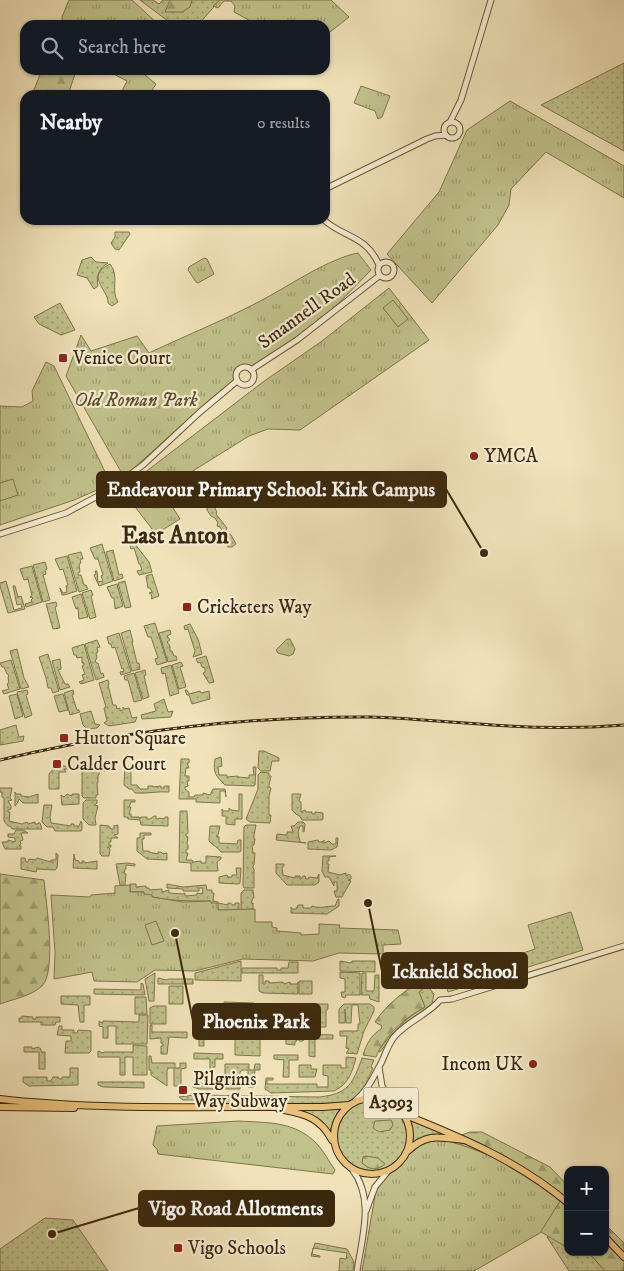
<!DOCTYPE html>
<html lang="en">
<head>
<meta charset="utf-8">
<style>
	body { margin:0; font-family:"IM FELL DW Pica",serif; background:#20242c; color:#f1f3f6 }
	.controls { position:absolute; right:15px; bottom:15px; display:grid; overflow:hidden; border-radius:10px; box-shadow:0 1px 4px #0004 }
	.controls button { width:45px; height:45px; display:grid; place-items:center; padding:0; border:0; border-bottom:1px solid #363941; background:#171b24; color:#f1f3f6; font:25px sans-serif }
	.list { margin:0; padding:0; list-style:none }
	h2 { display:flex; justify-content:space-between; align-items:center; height:65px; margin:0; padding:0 20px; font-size:21px }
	h2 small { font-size:16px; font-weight:400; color:#9ea1a6 }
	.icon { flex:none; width:28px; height:28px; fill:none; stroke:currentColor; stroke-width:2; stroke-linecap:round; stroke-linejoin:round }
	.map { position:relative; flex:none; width:624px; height:1271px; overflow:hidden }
	.search { position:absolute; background:#171b24; box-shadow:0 1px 4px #0004; left:20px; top:20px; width:310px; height:55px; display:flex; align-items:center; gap:12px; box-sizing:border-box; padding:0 18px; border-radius:15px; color:#9ea1a6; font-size:19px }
	.panel { position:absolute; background:#171b24; box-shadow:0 1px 4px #0004; left:20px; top:90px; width:310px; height:135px; border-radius:15px }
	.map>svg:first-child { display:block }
	.grass { fill:url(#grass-dots); stroke:#7e754c }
	.forest { fill:url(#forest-firs); stroke:#7e754c }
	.park { fill:url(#park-tufts); stroke:#7e754c }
	.pitch { fill:#c1c18b; stroke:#7e754c }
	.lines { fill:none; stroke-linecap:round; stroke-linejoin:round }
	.minor-casing { stroke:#695738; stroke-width:7 }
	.major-casing { stroke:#3c290d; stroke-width:8 }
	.minor { stroke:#f6ecd2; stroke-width:5 }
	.major { stroke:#e8c17c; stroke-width:6 }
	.rail-casing { stroke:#3c290d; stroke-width:3 }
	.rail { stroke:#f6ecd2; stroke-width:1; stroke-dasharray:4; stroke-linecap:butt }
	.poi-dot { fill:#8f2418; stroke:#f6ecd2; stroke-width:2 }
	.labels { text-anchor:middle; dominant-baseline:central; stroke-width:4.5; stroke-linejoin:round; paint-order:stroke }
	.shield { fill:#f6ecd2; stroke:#746448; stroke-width:1 }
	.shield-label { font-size:18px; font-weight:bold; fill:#3c290d }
	.street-label { font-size:19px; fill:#3c290d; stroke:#f6ecd2 }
	.poi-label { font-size:19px; fill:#3c290d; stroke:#f6ecd2; text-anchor:start }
	.park-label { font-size:19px; font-style:italic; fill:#5d4f2c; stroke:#f6ecd2 }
	.district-label { font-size:24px; font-weight:bold; fill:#3c290d; stroke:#f6ecd2 }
	.leader { fill:none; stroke:#3c290d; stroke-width:2 }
	.callout-dot { fill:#3c290d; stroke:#f6ecd2; stroke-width:2 }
	.callout { fill:#3c290d; stroke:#3c290d; stroke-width:2 }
	.callout-label { font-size:20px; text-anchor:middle; font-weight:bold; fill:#fff }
</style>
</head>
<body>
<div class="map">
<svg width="624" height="1271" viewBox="0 0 624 1271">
	<defs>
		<pattern id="grass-dots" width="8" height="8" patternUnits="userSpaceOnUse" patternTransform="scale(1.25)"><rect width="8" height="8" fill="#c1c18b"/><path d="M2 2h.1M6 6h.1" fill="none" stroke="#9e9d70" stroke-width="1.8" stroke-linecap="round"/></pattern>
		<pattern id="forest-firs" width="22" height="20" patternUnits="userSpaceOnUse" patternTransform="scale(1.25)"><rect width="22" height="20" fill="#c1c18b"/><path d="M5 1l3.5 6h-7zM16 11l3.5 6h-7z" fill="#9e9d70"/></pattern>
		<pattern id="park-tufts" width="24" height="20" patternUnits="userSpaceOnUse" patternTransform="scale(1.25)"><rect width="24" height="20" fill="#c1c18b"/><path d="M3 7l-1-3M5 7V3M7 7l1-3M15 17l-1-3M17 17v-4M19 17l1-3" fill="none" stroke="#9e9d70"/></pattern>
	</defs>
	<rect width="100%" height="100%" fill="#f1e2b9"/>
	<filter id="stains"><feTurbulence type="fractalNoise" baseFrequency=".004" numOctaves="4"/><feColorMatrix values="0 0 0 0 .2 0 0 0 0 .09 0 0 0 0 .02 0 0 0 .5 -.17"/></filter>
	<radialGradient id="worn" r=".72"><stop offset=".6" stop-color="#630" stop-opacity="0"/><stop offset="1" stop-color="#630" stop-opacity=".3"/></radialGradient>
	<!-- grass -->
	<path class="grass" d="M 140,0 L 153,0 L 159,4 L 163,0 L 220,0 L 198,25 L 173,25 Z
		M 624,63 L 624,151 L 541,105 Z
		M 115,232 L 129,232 L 130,234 L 119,250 L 115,249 L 111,243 L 115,237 Z
		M 91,257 L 96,262 L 108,263 C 99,268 96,276 98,286 L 94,289 L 87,278 L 77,275 L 82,260 Z
		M 110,264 C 120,276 110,289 118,302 L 112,306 L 108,303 C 109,290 84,276 110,264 Z
		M 60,303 L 75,330 L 61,335 L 39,324 L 34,317 Z
		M 210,502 L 212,503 L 217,512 L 216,514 L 227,528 L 226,531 L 231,535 L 236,544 L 232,547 L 228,547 L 222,536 L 223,532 L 220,527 L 217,526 L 218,523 L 215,518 L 211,516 L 207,510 L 207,505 Z
		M 134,543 L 149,562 L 152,572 L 139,575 L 137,571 L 142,570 L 140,564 L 139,564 L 134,548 L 131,549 L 130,545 Z
		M 102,544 L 113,581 L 99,586 L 94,575 L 96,574 L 95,571 L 97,571 L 98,582 L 103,581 L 101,576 L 103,575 L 98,559 L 95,559 L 90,548 Z
		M 113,550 L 119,575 L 122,574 L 123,578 L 114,581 L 106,552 Z
		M 81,552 L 83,559 L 80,559 L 81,563 L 79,564 L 80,572 L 78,573 L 78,575 L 81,575 L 84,585 L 86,585 L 88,589 L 79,592 L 68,555 Z
		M 67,556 L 77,591 L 64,595 L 62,595 L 60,588 L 63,593 L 67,592 L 66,586 L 68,585 L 63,569 L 60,570 L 55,559 Z
		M 45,562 L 47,569 L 45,570 L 46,574 L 43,575 L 50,600 L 43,602 L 33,565 Z
		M 32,566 L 42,602 L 26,607 L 25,604 L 32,602 L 31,600 L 33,598 L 30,597 L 32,596 L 28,579 L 24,580 L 20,569 Z
		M 152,574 L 159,596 L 151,599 L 152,598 L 151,594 L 149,593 L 152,592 L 150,588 L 148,588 L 146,576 Z
		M 6,581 L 14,610 L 22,608 L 21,604 L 17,605 L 13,586 L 15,586 L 18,597 L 21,596 L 25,609 L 8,613 L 0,586 L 0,583 Z
		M 125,581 L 131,607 L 125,608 L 118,583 Z
		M 117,584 L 123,606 L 115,609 L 114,598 L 112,598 L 107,587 Z
		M 91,590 L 93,595 L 91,596 L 96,617 L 90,619 L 82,593 Z
		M 81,594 L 88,617 L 79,619 L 78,608 L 76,609 L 72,597 Z
		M 56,602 L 57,606 L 55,607 L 60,628 L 53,629 L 46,604 Z
		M 155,623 L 167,662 L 157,665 L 155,659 L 158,658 L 151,637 L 148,637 L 144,626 Z
		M 190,624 L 198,639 L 202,654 L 193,657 L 195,651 L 188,629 L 185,630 L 184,626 Z
		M 130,630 L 133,642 L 132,642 L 137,663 L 139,663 L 140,669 L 132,671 L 121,633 Z
		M 170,630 L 171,634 L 167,636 L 170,640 L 167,642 L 170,646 L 170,651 L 172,651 L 174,656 L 176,656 L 177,660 L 168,662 L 159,633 Z
		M 119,633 L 131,672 L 121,675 L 120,672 L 124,671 L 123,668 L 122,669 L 115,647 L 112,648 L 111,644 L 109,644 L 107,637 Z
		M 97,640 L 100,647 L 97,648 L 98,652 L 96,653 L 97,658 L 95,661 L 96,663 L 98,663 L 101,674 L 103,673 L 104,677 L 96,680 L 85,644 Z
		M 84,644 L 94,680 L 81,684 L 79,682 L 84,680 L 82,675 L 85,674 L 82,666 L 84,665 L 84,663 L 82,663 L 82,657 L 77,658 L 76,655 L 74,655 L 72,648 Z
		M 17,649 L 24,678 L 29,687 L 21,689 L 10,651 Z
		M 48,654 L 59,691 L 53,693 L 51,688 L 48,688 L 46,678 L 39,657 Z
		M 206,656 L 214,682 L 209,683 L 203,673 L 205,672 L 205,668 L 202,667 L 200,662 L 198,663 L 196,659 Z
		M 60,659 L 61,669 L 58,670 L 65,684 L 68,684 L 70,687 L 60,690 L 52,661 Z
		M 11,660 L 20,689 L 4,694 L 2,691 L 9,689 L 7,684 L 9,683 L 8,677 L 9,676 L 8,674 L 7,674 L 4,667 L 2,667 L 0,663 Z
		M 181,662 L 183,666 L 180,667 L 186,687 L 179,689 L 172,665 Z
		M 171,665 L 179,693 L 170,696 L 165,673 L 162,674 L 161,668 Z
		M 145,670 L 146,675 L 144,676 L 149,697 L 143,699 L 135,673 Z
		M 134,673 L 142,700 L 134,702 L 128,680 L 125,680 L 124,676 Z
		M 108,680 L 109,684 L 108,685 L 113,705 L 116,705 L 117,709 L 120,708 L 120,711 L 123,710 L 123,707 L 124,709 L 129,708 L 132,718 L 137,717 L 135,722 L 109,726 L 104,723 L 107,721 L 104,708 L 106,707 L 99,683 Z
		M 27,690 L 28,694 L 26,695 L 32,715 L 25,718 L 17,692 Z
		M 73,690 L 74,694 L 72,695 L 77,710 L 79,710 L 80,712 L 70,715 L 64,693 Z
		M 185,690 L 187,690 L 189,694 L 200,691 L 201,693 L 209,691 L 210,699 L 192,704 L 189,695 L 187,695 Z
		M 17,694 L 23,716 L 15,719 L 9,696 Z
		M 63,694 L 68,710 L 59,712 L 54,696 Z
		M 164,699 L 168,712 L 173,711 L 171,717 L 142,719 L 141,715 L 156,711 L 154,704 Z
		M 91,711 L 95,724 L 100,725 L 97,728 L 87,729 L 83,725 L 80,714 Z
		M 16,725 L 19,737 L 24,736 L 23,741 L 0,745 L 0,730 Z
		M 259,751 L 264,751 L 279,758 L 279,761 L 272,761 L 270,771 L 261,771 L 258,768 Z
		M 221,757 L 222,766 L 218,767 L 219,775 L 227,775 L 227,777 L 238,776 L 238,777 L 249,778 L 249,775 L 254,775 L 253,767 L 256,767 L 255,785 L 254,786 L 225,785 C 215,775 213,773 215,759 Z
		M 181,759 L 189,759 L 189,763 L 187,763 L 189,768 L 186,768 L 185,776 L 189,776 L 189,781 L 187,781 L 188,786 L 185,787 L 185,789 L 189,792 L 189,797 L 194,797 L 195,795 L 203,795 L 203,793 L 210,795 L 213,789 L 225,789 L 226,797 L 225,791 L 220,791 L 220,803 L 196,802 L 196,799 L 179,799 Z
		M 96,764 L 104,765 L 106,771 L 99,771 L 99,775 L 98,775 L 98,783 L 97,783 L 98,795 L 96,795 L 96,798 L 84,798 L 82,796 L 82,768 Z
		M 62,766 L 78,767 L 78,769 L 64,769 L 66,772 L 59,772 L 59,789 L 49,789 L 49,774 L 55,767 Z
		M 125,767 L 131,767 L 131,785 L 137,785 L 140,789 L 148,789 L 148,786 L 153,786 L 153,787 L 161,786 L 161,788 L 164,788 L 164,786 L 169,786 L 169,792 C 157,791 147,794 135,793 L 132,789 L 129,789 L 124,785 Z
		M 261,772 L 269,773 L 269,776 L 271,776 L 269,785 L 269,787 L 271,788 L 269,796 L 269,815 L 271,815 L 270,823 L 250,822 L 246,819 L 258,789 L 258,775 Z
		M 0,788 L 12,788 L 10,798 L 12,800 L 8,801 L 11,806 L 11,809 L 8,810 L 8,812 L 10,812 L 9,821 L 22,824 L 27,822 L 28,824 L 35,822 L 35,824 L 38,824 L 38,823 L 40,823 L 42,829 L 12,829 L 10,826 L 8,826 L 4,821 L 4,798 L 2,797 L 2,792 L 0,792 Z
		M 15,792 L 16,794 L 21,794 L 21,796 L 29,797 L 38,794 L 38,803 L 23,803 L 19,799 L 18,802 L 15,806 Z
		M 67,794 L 72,796 L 72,794 L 79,794 L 79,804 L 62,805 L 61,795 L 64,797 Z
		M 239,794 L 242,794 L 242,819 L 235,819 L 235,825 L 226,824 L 226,816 L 222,816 L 222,809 L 223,811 L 229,811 L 229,808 L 231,810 L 239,811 Z
		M 292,794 L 301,794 L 299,801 L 301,802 L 301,812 L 305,810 L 306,812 L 312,812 L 312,814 L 315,814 L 315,812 L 323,813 L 323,819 L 322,820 L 302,820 L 299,815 L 297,815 L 292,810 Z
		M 86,800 L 97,800 L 97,803 L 94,805 L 98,806 L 95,818 L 96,825 L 89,825 L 83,819 L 83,803 Z
		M 124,800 L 135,800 L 135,802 L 131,802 L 129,807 L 131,807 L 129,814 L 131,814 L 131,817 L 139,817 L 140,819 L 141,817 L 147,817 L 147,819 L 150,819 L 154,816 L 156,816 L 156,819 L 158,819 L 159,818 L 164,819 L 165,817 L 168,817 L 168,826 L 141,825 L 140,820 L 128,819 L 127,817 L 124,817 Z
		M 44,805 L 52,805 L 50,817 L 51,823 L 71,826 L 71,824 L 74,824 L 74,826 L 79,826 L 81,821 L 82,823 L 82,829 L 81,831 L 55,831 L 53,827 L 47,827 L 42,822 Z
		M 180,811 L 187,811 L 188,833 L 186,834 L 186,836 L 188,837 L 187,844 L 188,845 L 188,849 L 186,850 L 186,853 L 188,853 L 186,860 L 192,860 L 193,862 L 201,861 L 201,863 L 206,863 L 206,856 L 221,857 L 221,859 L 217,862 L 218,871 L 191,871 L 191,863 L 179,862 Z
		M 298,822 L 303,822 L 305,824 L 304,832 L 303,832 L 303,826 L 300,826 L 298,832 L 300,842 L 306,843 L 276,840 L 277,834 L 287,835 L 287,832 L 293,832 L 291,826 L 294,826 Z
		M 100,825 L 109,826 L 111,829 L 114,829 L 114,825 L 115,826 L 118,825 L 118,834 L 114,835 L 118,838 L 111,838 L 111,842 L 109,842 L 109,845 L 111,845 L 111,847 L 108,847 L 110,849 L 109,856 L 102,856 L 100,854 Z
		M 246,825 L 256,825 L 254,835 L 254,839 L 255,839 L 254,845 L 252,845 L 253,853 L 255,853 L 254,865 L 253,866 L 253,868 L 254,869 L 254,888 L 244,888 L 243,885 L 244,827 Z
		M 210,826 L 220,826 L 218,835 L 216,836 L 219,837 L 219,843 L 237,844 L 238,840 L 241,840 L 241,851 L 239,852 L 221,852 C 218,847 213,846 209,841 Z
		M 16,830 L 23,830 L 28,833 L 21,833 L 23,840 L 20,841 L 21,844 L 19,846 L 21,846 L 21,849 L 5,849 L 2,842 L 8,842 L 8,840 L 15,842 L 15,838 L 8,837 L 8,834 L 14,834 Z
		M 140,833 L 151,833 L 151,835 L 144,835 L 144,839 L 142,839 L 143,851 L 149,851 L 149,852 L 158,854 L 158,852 L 161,852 L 163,854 L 167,853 L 167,860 L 147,859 C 144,856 140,854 137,851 L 137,838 L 140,838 Z
		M 336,838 L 338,838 L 337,847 L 331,850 L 308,849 L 308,842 L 318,840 L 319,842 L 322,842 L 324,840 L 324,843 L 329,841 L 332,844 L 336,844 Z
		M 56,853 L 58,855 L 57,868 L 55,870 L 37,869 L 36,872 L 21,869 L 21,858 L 25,858 L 26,862 L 28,862 L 29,859 L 36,860 L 37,858 L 51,862 L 51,860 L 56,860 Z
		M 74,854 L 75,860 L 79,861 L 79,863 L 82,863 L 82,861 L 84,861 L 85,863 L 97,861 L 97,869 L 73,868 Z
		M 323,856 L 336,856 L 329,857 L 329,861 L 327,861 L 327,864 L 329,864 L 328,872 L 340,875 L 346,873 L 346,876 L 349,874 L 351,876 L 351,879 L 348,880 L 351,881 L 342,897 L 336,897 L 334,891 L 337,891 L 337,882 L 334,882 L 334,886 L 329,877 L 325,877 L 322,871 Z
		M 127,863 L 135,864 L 135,866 L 126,865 L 126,869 L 125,869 L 124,873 L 126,874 L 125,885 L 120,885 L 116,864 Z
		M 276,864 L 284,864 L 284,866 L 282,867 L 283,875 L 295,878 L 295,876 L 300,876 L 300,879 L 301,879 L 303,876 L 305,876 L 306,879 L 308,879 L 309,877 L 317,878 L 319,874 L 319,882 L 315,885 L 287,885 L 276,873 Z
		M 236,868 L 241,868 L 240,883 L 238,884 L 219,883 L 219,877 L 227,875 L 228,877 L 232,877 L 232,875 L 237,875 Z
		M 130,884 L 136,884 L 136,887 L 146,886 L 146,888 L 149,888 L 149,890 L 162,889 L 162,892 L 169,890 L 169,893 L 183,894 L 185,893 L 185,896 L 197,895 L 197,893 L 202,894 L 203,888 L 199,888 L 199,891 L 183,891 L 183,889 L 167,888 L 167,884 L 183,887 L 206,885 L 207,890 L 212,890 L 212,893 L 214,893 L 213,901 L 218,902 L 218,903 L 228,905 L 228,903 L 230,903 L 233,905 L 235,905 L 235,903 L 239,903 L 239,911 L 218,910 L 210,901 C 187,901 167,901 144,895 L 144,892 L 130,892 Z
		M 244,890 L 253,890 L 254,898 L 253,898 L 251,903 L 253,903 L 253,909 L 241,910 L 241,893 Z
		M 338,899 L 339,899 L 339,906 L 327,914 L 291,913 L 291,907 L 292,909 L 296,909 L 298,905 L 303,905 L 303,908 L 311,908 L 312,906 C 320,909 326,906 335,906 Z
		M 571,912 L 583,950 L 448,992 L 444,979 L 483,967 L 486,976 L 514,967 L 511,957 L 535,949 L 528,925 Z
		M 241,961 L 241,981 L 195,980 L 195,973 Z
		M 340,961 L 351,963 L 352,961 L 375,961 L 375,972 L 340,971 Z
		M 289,962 L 298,962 L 298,973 L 242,973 L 242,968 L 277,968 L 277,970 L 281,970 L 281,968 L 288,968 Z
		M 340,972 L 360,973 L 360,995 L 346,995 L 345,998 L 342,997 L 341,992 L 345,992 L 345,979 L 340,978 Z
		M 155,973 L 154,1001 L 149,1001 L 145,979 Z
		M 362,973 L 366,973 L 366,991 L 374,991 L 375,975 L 379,975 L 379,1002 L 370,999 L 369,995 L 361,995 Z
		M 259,975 L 263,975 L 263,984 L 265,984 L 265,981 L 269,981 L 269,983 L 283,982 L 284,984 L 290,982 L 290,984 L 297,984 L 298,982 L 298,994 L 263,993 L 259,991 Z
		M 158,978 L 167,980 L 168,979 L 193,979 L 193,984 L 158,984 Z
		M 299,981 L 312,981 L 312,994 L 299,994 Z
		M 141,983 L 143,984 L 145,995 L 94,994 L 94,989 L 141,990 Z
		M 427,985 L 434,994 L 432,1004 L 401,1026 L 391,1037 L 380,1052 L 378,1051 C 392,1033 405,1018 425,1007 L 419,992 Z
		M 169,986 L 183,986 L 183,1004 L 169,1004 Z
		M 61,996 L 90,996 L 90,1005 L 84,1005 L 84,1022 L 80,1022 L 78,1005 L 61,1004 Z
		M 135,997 L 146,997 L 147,1014 L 135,1014 Z
		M 224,1002 L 254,1003 L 252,1025 L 247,1025 L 249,1020 L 247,1019 L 247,1013 L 249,1013 L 249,1011 L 247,1010 L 247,1007 L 224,1007 Z
		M 298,1004 L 307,1004 L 307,1006 L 310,1006 L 310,1004 L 328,1004 L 328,1009 L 326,1010 L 326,1027 L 320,1027 L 319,1009 L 314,1009 L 312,1012 L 312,1024 L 304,1023 L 304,1012 L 298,1012 Z
		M 344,1004 L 370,1004 L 374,1007 L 374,1011 L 364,1031 L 357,1054 L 346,1053 L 349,1049 L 346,1048 L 347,1036 L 340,1036 L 340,1031 L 358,1031 L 358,1024 L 360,1024 L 358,1005 L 352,1005 L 351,1023 L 346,1023 L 345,1009 L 345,1023 L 339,1023 L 339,1009 Z
		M 154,1006 L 166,1006 L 166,1024 L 150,1024 L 150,1008 Z
		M 139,1015 L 148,1015 L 147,1044 L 116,1044 L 116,1026 L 108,1026 L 108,1038 L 103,1038 L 103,1027 L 99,1026 L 99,1021 L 102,1023 L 103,1021 L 139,1022 Z
		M 22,1016 L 33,1017 L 33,1019 L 36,1019 L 36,1017 L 60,1017 L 60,1022 L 56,1022 L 55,1025 L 41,1025 L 41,1022 L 19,1022 L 19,1018 L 22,1018 Z
		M 194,1023 L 223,1023 L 223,1031 L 211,1031 L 210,1034 L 208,1034 L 208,1028 L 204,1028 L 204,1046 L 199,1046 L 199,1028 L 194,1028 Z
		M 285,1024 L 297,1025 L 297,1041 L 295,1041 L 295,1045 L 286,1044 Z
		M 150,1025 L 152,1025 L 152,1032 L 187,1032 L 187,1038 L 169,1037 L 167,1054 L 161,1054 L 161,1046 L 163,1046 L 163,1044 L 161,1043 L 161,1038 L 150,1039 Z
		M 59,1026 L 62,1026 L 62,1030 L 74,1030 L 74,1033 L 77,1033 L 78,1030 L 91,1031 L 91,1051 L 89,1053 L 65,1053 L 66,1041 L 71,1041 L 71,1036 L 57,1035 Z
		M 229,1028 L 231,1028 L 231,1033 L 234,1034 L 243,1033 L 243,1036 L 245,1036 L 245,1033 L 260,1033 L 260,1056 L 235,1055 L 235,1038 L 229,1038 Z
		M 300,1028 L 304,1028 L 304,1034 L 333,1035 L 333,1039 L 315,1039 L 315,1057 L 309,1056 L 309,1039 L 304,1039 L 303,1041 L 299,1041 Z
		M 133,1045 L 147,1046 L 147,1075 L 133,1075 L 133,1057 L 125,1057 L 125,1075 L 120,1075 L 120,1057 L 98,1057 L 98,1051 L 103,1053 L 104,1052 L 133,1052 Z
		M 24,1047 L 32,1047 L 32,1049 L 38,1047 L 41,1049 L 41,1052 L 45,1052 L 45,1069 L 39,1069 L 39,1052 L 24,1052 Z
		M 194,1053 L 223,1054 L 223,1059 L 215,1059 L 215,1067 L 213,1067 L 213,1070 L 210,1070 L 210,1059 L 194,1059 Z
		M 274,1055 L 298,1055 L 298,1060 L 289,1060 L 289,1077 L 283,1077 L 284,1060 L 274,1059 Z
		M 149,1056 L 151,1056 L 152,1063 L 175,1063 L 175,1068 L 180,1068 L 180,1063 L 186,1063 L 186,1068 L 181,1069 L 181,1086 L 174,1086 L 174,1068 L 169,1068 L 167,1070 L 167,1086 L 151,1075 L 151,1070 L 149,1070 Z
		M 346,1057 L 356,1058 C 352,1072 349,1084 334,1091 L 271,1093 L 265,1089 L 266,1078 L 273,1078 L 273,1080 L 267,1080 L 267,1084 L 317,1084 L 317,1087 L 328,1087 L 328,1076 L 323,1075 L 323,1065 L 341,1065 L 341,1068 L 346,1068 Z
		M 362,1058 L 374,1060 L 371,1067 L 373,1068 C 366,1084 361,1098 343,1103 L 206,1104 L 197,1100 L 183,1100 L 179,1097 L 194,1095 L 319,1097 C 348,1094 353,1084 362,1058 Z
		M 225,1064 L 249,1064 L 249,1070 L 254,1070 L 255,1064 L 260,1064 L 260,1070 L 255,1070 L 254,1087 L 248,1087 L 248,1070 L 242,1070 L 240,1072 L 240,1077 L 225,1077 Z
		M 299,1065 L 311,1065 L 311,1069 L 317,1069 L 315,1077 L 299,1077 Z
		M 70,1068 L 78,1068 L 78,1085 L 29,1086 L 23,1082 L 23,1077 L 47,1077 L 47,1081 L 51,1081 L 53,1077 L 58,1077 L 59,1079 L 62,1079 L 62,1077 L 70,1077 Z
		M 98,1082 L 144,1082 L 144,1088 L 103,1087 L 98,1085 Z
		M 193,1083 L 212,1084 L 213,1086 L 216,1086 L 216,1084 L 240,1084 L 240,1089 L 199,1089 L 193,1087 Z
		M337 1136a35 35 0 1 1 70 0a35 35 0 1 1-70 0Z
		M 298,1109 L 339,1109 L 339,1110 L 334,1120 L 330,1131 Z
		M 411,1120 L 447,1135 L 431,1135 L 414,1142 Z
		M 45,1218 L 73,1220 L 108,1271 L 0,1271 L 0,1249 Z
		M 564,1226 L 568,1230 L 568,1252 L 588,1252 L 605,1271 L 569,1271 L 547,1237 Z
		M 315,1243 L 347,1249 L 354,1262 L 353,1271 L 339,1271 L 340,1258 L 346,1259 L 347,1253 L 313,1248 L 312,1254 L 320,1256 L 320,1257 L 311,1256 Z"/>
	<!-- forest -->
	<path class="forest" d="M 170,0 L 192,0 L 190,7 L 182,12 L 165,12 Z
		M 42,70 L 71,70 L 75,74 L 68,95 L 42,95 L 33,92 Z
		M 0,874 L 44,880 C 46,902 57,971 42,986 C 31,996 14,999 0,1004 Z
		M 419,982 L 425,983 L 427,985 L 419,992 L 425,1007 C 406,1017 384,1036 376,1057 L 363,1055 C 366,1045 371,1035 381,1029 L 382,1026 L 375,1022 C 386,1005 403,992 419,982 Z
		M 391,1120 L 393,1125 L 390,1130 L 379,1132 L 373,1128 L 375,1121 Z
		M 470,1132 L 482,1132 L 550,1167 L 568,1186 L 568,1248 L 541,1232 L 404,1161 L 420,1145 L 436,1139 L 442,1142 Z
		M 366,1156 L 378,1158 L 385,1164 C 377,1171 370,1170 362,1163 L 363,1157 Z
		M 605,1224 L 624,1243 L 624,1271 L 605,1271 L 590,1254 L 586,1252 L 605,1252 Z"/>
	<!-- park -->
	<path class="park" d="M 69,0 L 132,0 L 159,25 L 63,25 L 62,17 Z
		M 220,0 L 331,0 L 349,17 L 325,36 L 325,25 L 305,25 L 303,21 L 297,25 L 256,24 L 234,12 L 235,6 L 231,1 L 224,1 L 218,8 L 213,6 Z
		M 106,70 L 139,70 L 156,84 L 149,95 L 120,95 L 127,81 Z
		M 361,86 L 390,96 L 382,117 L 378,119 L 375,111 L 354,103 Z
		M 510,101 L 624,166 L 624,198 L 546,152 L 511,189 L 509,205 L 498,225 L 432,303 L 387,254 L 439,192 L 467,130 Z
		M 358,253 L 371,270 C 337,305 303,342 259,364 C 253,367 246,367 240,369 L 231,384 L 214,396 L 124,477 L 66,376 L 81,335 L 91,351 L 137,336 L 149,353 C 187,335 227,319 264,299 C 292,284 328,259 358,253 Z
		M 204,258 L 207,259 L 214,274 L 198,283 L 196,282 L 188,270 L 189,267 Z
		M 389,288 L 429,340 L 300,430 L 268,429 L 249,436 L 188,474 L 186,479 L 189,486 L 168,500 L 180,519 L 156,534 L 122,490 L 263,382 L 322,341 Z
		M 46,362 L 54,366 L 108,478 L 104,487 L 74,500 L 0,525 L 0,406 L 22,407 L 33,401 L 32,391 Z
		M 287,639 L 290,639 L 295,649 L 293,654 L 289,656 L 278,653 L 276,650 Z
		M 130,885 L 130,892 L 144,892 L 144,894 L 152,895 L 152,897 L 183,902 L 211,901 L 211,903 L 218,903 L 218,910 L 255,909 L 255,922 L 272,922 L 272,927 L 277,928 L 277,931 L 301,933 L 301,935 L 319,934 L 319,924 L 340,925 L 339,928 L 398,930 L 401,944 L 383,945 L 383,954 L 339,953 L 313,961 L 243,959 L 195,971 L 155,970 L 137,982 L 94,981 L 92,972 L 54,979 L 55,953 L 51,895 L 90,897 L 91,895 L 115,893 L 115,886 Z
		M 239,1121 C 269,1123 295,1121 317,1144 C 324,1151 329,1162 335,1170 L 333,1174 L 158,1154 L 157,1149 L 153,1145 L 157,1126 Z
		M 436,1139 C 479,1146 527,1172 560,1201 L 540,1233 L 474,1271 L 362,1271 L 376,1190 L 384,1178 L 390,1174 L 413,1151 L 420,1145 Z"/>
	<!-- pitch -->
	<path class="pitch" d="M 393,300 L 408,319 L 398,327 L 383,308 Z
		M 13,479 L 18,495 L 0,501 L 0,483 Z
		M 156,921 L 164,941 L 152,945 L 145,925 Z"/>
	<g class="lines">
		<defs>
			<path id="minor" d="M444 130a8 8 0 1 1 16 0a8 8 0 1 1-16 0Z
				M 450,122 L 461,100 L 491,0
				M 325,189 L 427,139 L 435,136 L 446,135
				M 324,220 C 344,238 366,235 379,265
				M378 270a8 8 0 1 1 16 0a8 8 0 1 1-16 0Z
				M236 376a9 9 0 1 1 18 0a9 9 0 1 1-18 0Z
				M 251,370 L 297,340 L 379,276
				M 0,534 L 66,513 L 109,490 L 143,465 L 200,412 L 237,381
				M 379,1067 L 382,1086 L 393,1104
				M 355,1101 C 366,1092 372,1080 379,1067 C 385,1057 387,1045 395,1036 C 408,1021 429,1014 440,1000 L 452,999 L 624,946
				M 352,1169 C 375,1199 362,1237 357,1271
				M 366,1211 L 375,1187 L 389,1170"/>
			<path id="major" d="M334 1136a38 38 0 1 1 76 0a38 38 0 1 1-76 0Z
				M 0,1099 C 106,1111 216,1106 323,1107 L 349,1105
				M 0,1107 L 74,1108
				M 279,1109 C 304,1114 319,1116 332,1140
				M 403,1114 C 463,1138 518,1161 568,1203
				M 408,1151 C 426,1133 439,1137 463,1140
				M 605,1237 L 624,1257"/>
		</defs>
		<!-- minor casing -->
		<use href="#minor" class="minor-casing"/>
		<!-- major casing -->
		<use href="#major" class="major-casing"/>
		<!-- minor -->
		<use href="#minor" class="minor"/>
		<!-- major -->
		<use href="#major" class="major"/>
		<defs>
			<path id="rail" d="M 0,760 C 123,731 245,716 371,717 C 407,718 444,722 480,724 C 528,728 576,729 624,725"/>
		</defs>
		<!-- rail casing -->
		<use href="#rail" class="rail-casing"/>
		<!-- rail -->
		<use href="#rail" class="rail"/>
	</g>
	<!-- markers -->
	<g class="poi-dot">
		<rect x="58" y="353" width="10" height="10" rx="2.5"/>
		<circle cx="474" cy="456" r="5"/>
		<rect x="182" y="602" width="10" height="10" rx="2.5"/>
		<rect x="59" y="733" width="10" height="10" rx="2.5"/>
		<rect x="52" y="759" width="10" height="10" rx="2.5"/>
		<circle cx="533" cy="1064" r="5"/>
		<rect x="178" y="1085" width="10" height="10" rx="2.5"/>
		<rect x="173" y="1243" width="10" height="10" rx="2.5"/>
	</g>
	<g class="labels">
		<!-- shield labels -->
		<rect class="shield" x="363.5" y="1087.5" width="55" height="31" rx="4"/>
		<g class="shield-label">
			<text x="391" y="1103">A3093</text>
		</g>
		<!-- street labels -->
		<g class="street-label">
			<text transform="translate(307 311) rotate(-36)">Smannell Road</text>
		</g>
		<!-- poi labels -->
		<g class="poi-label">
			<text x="73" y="358">Venice Court</text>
			<text x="484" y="456">YMCA</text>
			<text x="197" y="607">Cricketers Way</text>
			<text x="74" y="738">Hutton Square</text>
			<text x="67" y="764">Calder Court</text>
			<text x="523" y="1064" text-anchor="end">Incom UK</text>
			<text x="193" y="1079">Pilgrims<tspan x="193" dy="22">Way Subway</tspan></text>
			<text x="188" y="1248">Vigo Schools</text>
		</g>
		<!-- park labels -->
		<g class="park-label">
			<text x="136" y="400">Old Roman Park</text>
		</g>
		<!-- district labels -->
		<g class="district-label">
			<text x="175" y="536">East Anton</text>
		</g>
	</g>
	<!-- callouts -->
	<path class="leader" d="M484 553L446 489M368 903L382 971M175 933L193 1021M52 1234L139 1208"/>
	<g class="callout-dot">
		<circle cx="484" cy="553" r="5"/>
		<circle cx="368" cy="903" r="5"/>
		<circle cx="175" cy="933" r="5"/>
		<circle cx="52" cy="1234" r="5"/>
	</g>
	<g class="callout">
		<rect x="97" y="472" width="349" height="35" rx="5"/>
		<rect x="382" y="953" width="145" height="35" rx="5"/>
		<rect x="193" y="1004" width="127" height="35" rx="5"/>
		<rect x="139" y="1191" width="195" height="35" rx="5"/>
	</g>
	<g class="callout-label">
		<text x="271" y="496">Endeavour Primary School: Kirk Campus</text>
		<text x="455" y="978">Icknield School</text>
		<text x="256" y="1028">Phoenix Park</text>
		<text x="236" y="1215">Vigo Road Allotments</text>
	</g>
	<rect width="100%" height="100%" filter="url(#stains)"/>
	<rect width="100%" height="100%" fill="url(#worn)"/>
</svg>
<div class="controls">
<button>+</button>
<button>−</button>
</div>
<div class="search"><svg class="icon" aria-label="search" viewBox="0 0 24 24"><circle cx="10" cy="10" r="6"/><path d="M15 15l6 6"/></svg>Search here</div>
<section class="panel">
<h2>Nearby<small>0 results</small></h2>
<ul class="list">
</ul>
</section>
</div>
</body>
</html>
